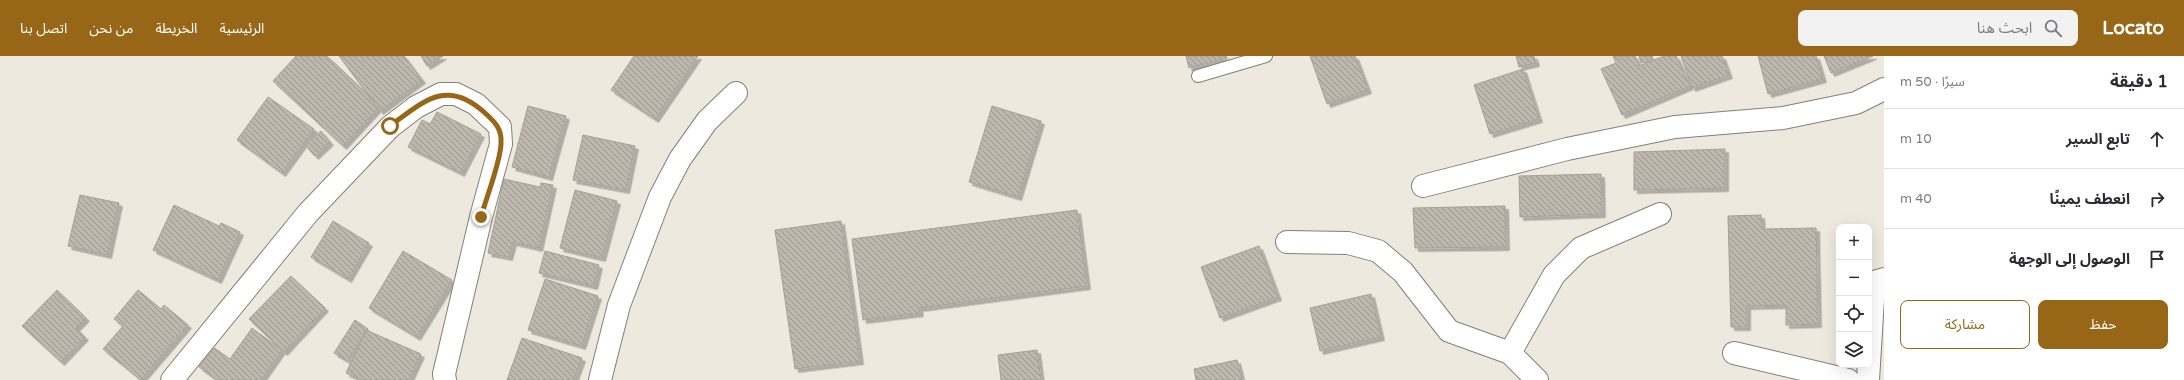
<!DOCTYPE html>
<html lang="ar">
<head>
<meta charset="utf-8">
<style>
	body { margin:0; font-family:"Varela Round","Noto Sans Arabic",sans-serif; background:#f2f2f3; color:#2b2b33; direction:rtl }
	.controls { position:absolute; right:12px; bottom:12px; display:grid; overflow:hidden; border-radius:8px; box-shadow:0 4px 16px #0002 }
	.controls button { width:36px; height:36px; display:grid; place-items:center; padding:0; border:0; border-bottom:1px solid #e1e1e2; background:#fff; color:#2b2b33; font:20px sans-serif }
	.stop { position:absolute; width:12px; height:12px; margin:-9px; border:3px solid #976617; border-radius:50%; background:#fff }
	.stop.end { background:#976617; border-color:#fff; box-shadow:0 1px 4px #0008 }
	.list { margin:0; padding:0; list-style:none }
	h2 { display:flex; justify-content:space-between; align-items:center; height:52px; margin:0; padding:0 16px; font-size:17px }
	h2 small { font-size:13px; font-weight:400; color:#7c7c81 }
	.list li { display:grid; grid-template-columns:26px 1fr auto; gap:12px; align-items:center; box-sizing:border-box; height:60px; padding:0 16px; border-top:1px solid #e1e1e2 }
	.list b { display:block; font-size:15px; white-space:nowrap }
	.list em { font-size:13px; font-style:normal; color:#7c7c81 }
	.actions { display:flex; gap:8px; padding:12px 16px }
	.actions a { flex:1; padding:9px 0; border:1px solid #976617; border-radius:8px; text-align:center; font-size:14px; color:#976617 }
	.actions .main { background:#976617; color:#fff }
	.icon { flex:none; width:22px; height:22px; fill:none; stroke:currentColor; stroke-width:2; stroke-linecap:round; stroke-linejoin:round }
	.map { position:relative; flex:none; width:1884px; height:324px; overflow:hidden; direction:ltr }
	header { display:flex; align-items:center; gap:24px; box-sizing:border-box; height:56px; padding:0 20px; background:#976617; color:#fff }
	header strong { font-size:19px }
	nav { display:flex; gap:22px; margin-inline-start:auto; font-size:14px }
	.search { width:280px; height:36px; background:#f2f2f3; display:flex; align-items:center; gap:10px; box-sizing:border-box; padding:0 14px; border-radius:8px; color:#7c7c81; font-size:15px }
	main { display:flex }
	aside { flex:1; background:#fff }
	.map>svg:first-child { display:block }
	.building { fill:url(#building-back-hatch); stroke:#a6a098; filter:url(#shadow) }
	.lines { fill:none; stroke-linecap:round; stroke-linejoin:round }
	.lane-casing { stroke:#838077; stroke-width:14 }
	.street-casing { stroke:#838077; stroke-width:24 }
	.lane { stroke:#fff; stroke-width:12 }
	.street { stroke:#fff; stroke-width:22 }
	.route { stroke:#976617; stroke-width:5 }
</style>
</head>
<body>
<header>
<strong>Locato</strong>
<div class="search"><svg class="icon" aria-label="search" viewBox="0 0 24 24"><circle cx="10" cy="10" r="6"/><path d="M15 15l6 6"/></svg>ابحث هنا</div>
<nav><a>الرئيسية</a><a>الخريطة</a><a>من نحن</a><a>اتصل بنا</a></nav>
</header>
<main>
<aside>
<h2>1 دقيقة<small>سيرًا · 50 m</small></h2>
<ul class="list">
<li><svg class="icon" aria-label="ahead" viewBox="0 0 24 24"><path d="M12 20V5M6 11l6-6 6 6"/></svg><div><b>تابع السير</b></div><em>10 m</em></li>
<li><svg class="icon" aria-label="right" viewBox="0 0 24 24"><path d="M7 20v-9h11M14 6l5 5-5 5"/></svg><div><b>انعطف يمينًا</b></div><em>40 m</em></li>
<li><svg class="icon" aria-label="arrive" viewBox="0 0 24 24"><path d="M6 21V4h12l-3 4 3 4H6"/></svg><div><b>الوصول إلى الوجهة</b></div></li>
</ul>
<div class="actions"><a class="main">حفظ</a><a>مشاركة</a></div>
</aside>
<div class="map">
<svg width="1884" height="324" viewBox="0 0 1884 324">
	<defs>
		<pattern id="building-back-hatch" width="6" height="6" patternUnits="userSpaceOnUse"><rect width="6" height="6" fill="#bdb7ae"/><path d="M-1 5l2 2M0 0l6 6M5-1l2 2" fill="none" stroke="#9b968e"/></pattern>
		<filter id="shadow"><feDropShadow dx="3.5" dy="3.5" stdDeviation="0" flood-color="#0004"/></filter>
	</defs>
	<rect width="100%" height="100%" fill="#ede9df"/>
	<!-- building -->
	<path class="building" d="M 296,0 L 327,0 L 380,50 L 343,90 L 273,25 Z
		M 339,0 L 404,0 L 422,24 L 380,55 Z
		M 421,0 L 443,0 L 427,10 Z
		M 634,0 L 698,0 L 655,63 L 611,34 Z
		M 1186,0 L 1226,0 L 1227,2 L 1189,12 Z
		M 1310,0 L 1355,0 L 1368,34 L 1327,48 Z
		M 1516,0 L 1534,0 L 1536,7 L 1519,11 Z
		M 1613,0 L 1635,0 L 1639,10 L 1664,0 L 1676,0 L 1690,30 L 1622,59 L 1601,13 L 1616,7 Z
		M 1639,0 L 1652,0 L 1653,3 L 1641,7 Z
		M 1681,0 L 1722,0 L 1729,19 L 1692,32 Z
		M 1758,0 L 1816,0 L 1823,23 L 1768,38 Z
		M 1824,0 L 1873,0 L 1831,17 Z
		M 1523,13 L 1539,63 L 1490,78 L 1474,29 Z
		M 268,41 L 314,73 L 282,117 L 237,84 Z
		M 528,50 L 566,60 L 549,121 L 512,111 Z
		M 992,50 L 1041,65 L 1018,141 L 969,126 Z
		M 437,56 L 481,78 L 461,117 L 408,91 L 422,64 L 430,68 Z
		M 321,75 L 330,86 L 315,100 L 305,89 Z
		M 583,79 L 635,90 L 626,134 L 573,124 Z
		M 1725,93 L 1725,132 L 1634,134 L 1634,96 Z
		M 1601,118 L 1602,158 L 1520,161 L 1519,120 Z
		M 504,123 L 540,131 L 541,127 L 553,129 L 539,192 L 513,186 L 509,201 L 488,197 Z
		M 575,134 L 617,145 L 602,202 L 560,192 Z
		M 80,139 L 119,147 L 108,199 L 68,190 Z
		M 174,149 L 219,170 L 221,167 L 240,176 L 218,224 L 153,194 Z
		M 1505,150 L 1506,191 L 1415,192 L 1413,152 Z
		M 1077,154 L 1087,230 L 919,252 L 920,257 L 863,264 L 852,183 Z
		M 1761,159 L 1762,173 L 1816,172 L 1818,268 L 1786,269 L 1786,249 L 1747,250 L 1747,271 L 1731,271 L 1728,160 Z
		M 333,165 L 369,187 L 348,223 L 311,201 Z
		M 841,165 L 860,305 L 795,313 L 775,174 Z
		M 1259,190 L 1278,241 L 1220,262 L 1201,211 Z
		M 403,195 L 452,224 L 417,281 L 369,252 Z
		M 545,195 L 599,209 L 594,230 L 539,217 Z
		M 291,220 L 325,252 L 284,296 L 249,263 Z
		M 545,223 L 598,240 L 582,290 L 528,274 Z
		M 57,234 L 86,262 L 76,272 L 85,281 L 61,306 L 22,270 Z
		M 138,234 L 161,253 L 164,249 L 188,269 L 141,324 L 103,293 L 123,270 L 114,263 Z
		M 1371,238 L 1381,281 L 1320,295 L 1310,252 Z
		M 355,264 L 368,273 L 348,305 L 334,297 Z
		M 252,272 L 282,294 L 261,324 L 217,324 L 199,311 L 213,291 L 230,303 Z
		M 366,274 L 421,298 L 409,324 L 362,324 L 346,317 Z
		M 522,282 L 582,302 L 574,324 L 507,324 Z
		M 1037,294 L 1041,324 L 1001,324 L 998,299 Z
		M 1237,304 L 1242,324 L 1196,324 L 1194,313 Z"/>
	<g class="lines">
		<defs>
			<path id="lane" d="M 1198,20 L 1266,0"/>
			<path id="street" d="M 1423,130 L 1567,93 L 1675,71 L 1783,62 L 1856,47 L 1884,33
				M 1287,186 L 1348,187 L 1378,195 L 1403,216 L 1449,275 L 1510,297
				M 1734,297 L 1848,324
				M 172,324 L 308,157 L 390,71 L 416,51 L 441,38 L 456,38 L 476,48 L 500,71 L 501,88 L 481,161 L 444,318 L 445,324
				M 600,324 L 619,249 L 660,141 L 680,103 L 707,65 L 736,37
				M 1537,324 L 1510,297 L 1554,219 L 1581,192 L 1660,158
				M 1868,324 L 1874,226 L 1884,223"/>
		</defs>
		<!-- lane casing -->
		<use href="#lane" class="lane-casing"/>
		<!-- street casing -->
		<use href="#street" class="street-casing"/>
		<!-- lane -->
		<use href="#lane" class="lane"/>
		<!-- street -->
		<use href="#street" class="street"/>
	</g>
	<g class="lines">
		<!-- route -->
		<path class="route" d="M 390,70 C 424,45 447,22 485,57 C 495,66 502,73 501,87 C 501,105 486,142 481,161"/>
	</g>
</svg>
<div class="controls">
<button>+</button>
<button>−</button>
<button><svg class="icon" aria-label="locate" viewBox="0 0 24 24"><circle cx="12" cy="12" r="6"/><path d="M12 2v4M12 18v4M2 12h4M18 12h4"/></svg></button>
<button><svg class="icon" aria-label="layers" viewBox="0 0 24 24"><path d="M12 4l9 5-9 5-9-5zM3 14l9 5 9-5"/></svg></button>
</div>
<div class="stop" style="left:390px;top:70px"></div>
<div class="stop end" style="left:481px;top:161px"></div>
</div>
</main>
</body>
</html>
